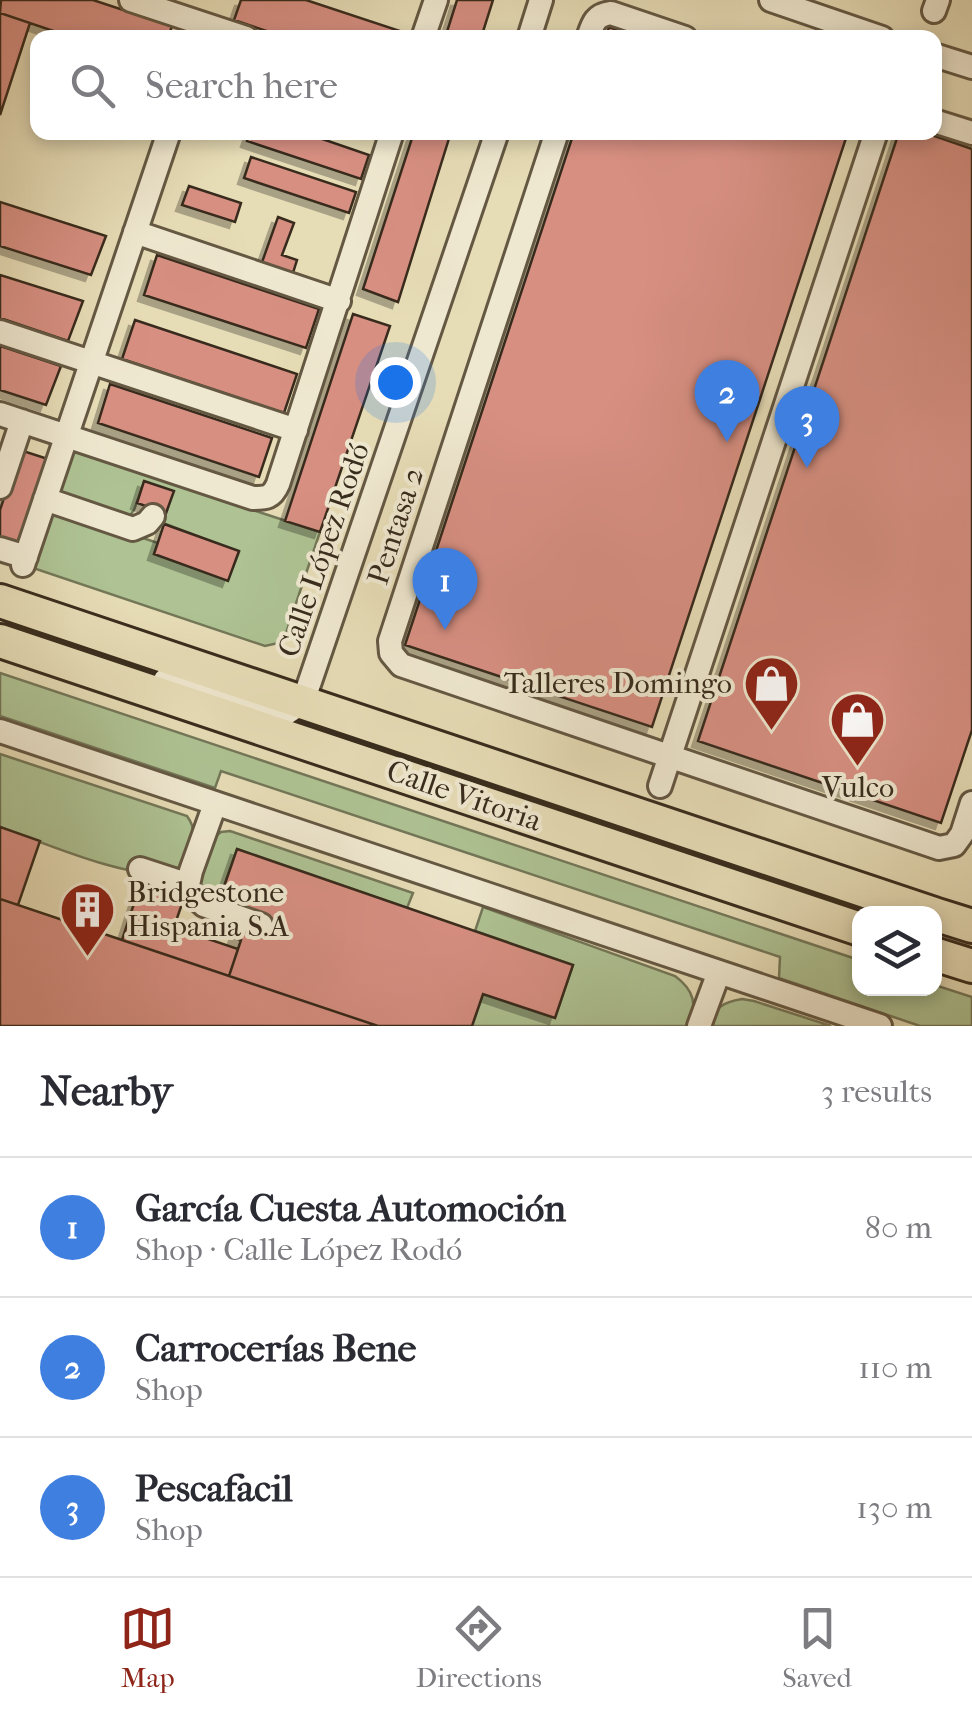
<!DOCTYPE html>
<html lang="en">
<head>
<meta charset="utf-8">
<style>
	body { margin:0; font-family:"IM FELL French Canon",serif; background:#f2f2f3; color:#2b2b33 }
	.controls { position:absolute; right:30px; bottom:30px; display:grid; overflow:hidden; border-radius:20px; box-shadow:0 5px 15px #0003 }
	.controls button { width:90px; height:90px; display:grid; place-items:center; padding:0; border:0; border-bottom:2px solid #e1e1e2; background:#fff; color:#2b2b33; font:50px sans-serif }
	.you { position:absolute; left:395px; top:382px; width:35px; height:35px; margin:-25px; border:8px solid #fff; border-radius:50%; background:#1a73e8; box-shadow:0 0 0 15px #1a73e833 }
	.badge { display:grid; place-items:center; width:65px; height:65px; border-radius:50%; background:#8f2418; color:#fff; font-size:32px; font-weight:700 }
	.pin { position:absolute; translate:-50% -82px; filter:drop-shadow(0 2px 5px #0008) }
	.pin::after { content:''; position:absolute; top:52px; width:35px; height:30px; background:inherit; clip-path:polygon(0 0,100% 0,50% 100%) }
	.list { margin:0; padding:0; list-style:none }
	h2 { display:flex; justify-content:space-between; align-items:center; height:130px; margin:0; padding:0 40px; font-size:42px }
	h2 small { font-size:32px; font-weight:400; color:#7c7c81 }
	.list li { display:grid; grid-template-columns:65px 1fr auto; gap:30px; align-items:center; box-sizing:border-box; height:140px; padding:0 40px; border-top:2px solid #e1e1e2 }
	.list b { display:block; font-size:38px; white-space:nowrap }
	.list p { margin:0; font-size:32px; white-space:nowrap; color:#7c7c81 }
	.list em { font-size:32px; font-style:normal; color:#7c7c81 }
	.icon { flex:none; width:55px; height:55px; fill:none; stroke:currentColor; stroke-width:2; stroke-linecap:round; stroke-linejoin:round }
	.map { position:relative; flex:none; width:972px; height:1026px; overflow:hidden }
	.search { position:absolute; background:#fff; box-shadow:0 5px 15px #0003; left:30px; right:30px; top:30px; height:110px; display:flex; align-items:center; gap:25px; box-sizing:border-box; padding:0 35px; border-radius:20px; color:#7c7c81; font-size:38px }
	.sheet { height:550px; background:#fff }
	nav { display:flex; justify-content:space-around; align-items:center; box-sizing:border-box; height:140px; border-top:2px solid #e1e1e2; background:#fff; font-size:28px; color:#7c7c81 }
	nav a { display:grid; justify-items:center; gap:5px }
	nav .on { color:#8f2418 }
	.map>svg:first-child { display:block }
	.green { fill:#aec293; stroke:#737758; stroke-width:2.5 }
	.building { fill:#d78f82; stroke:#382c1d; stroke-width:2.5; filter:url(#shadow) }
	.lines { fill:none; stroke-linecap:round; stroke-linejoin:round }
	.minor-casing { stroke:#645843; stroke-width:28 }
	.highway-casing { stroke:#382c1d; stroke-width:38 }
	.minor { stroke:#efe8d0; stroke-width:22 }
	.highway { stroke:#e6dcb6; stroke-width:32 }
	.labels { text-anchor:middle; dominant-baseline:central; stroke-width:8; stroke-linejoin:round; paint-order:stroke }
	.street-label { font-size:30px; fill:#382c1d; stroke:#efe8d0 }
	.poi-label { font-size:30px; fill:#382c1d; stroke:#efe8d0; text-anchor:end }
</style>
</head>
<body>
<div class="map">
<svg width="972" height="1026" viewBox="0 0 972 1026">
	<defs>
		<filter id="shadow"><feDropShadow dx="-6" dy="6" stdDeviation="0" flood-color="#0004"/></filter>
	</defs>
	<rect width="100%" height="100%" fill="#e6dcb6"/>
	<filter id="stains"><feTurbulence type="fractalNoise" baseFrequency=".002" numOctaves="4"/><feColorMatrix values="0 0 0 0 .2 0 0 0 0 .09 0 0 0 0 .02 0 0 0 .5 -.17"/></filter>
	<radialGradient id="worn" r=".72"><stop offset=".6" stop-color="#630" stop-opacity="0"/><stop offset="1" stop-color="#630" stop-opacity=".3"/></radialGradient>
	<!-- green -->
	<path class="green" d="M 73,451 L 320,532 L 283,642 L 265,646 L 33,568 L 53,508 L 158,543 L 154,554 L 228,580 L 239,552 L 163,523 L 173,492 L 144,482 L 134,510 L 126,521 L 57,497 Z
		M 0,673 L 859,960 L 860,988 L 934,988 L 935,985 L 972,997 L 972,1026 L 920,1026 L 779,978 L 780,957 L 221,771 L 215,788 L 0,716 Z
		M 373,739 L 894,913 L 860,914 L 369,750 Z
		M 0,754 L 187,816 C 197,830 193,838 187,852 C 184,860 183,868 174,871 C 140,885 37,840 0,827 Z
		M 230,831 L 413,893 L 407,908 L 237,849 L 218,903 L 201,888 L 200,880 L 212,839 L 221,832 Z
		M 483,907 L 675,976 C 694,990 698,1005 688,1026 L 472,1026 L 483,994 L 555,1018 L 573,965 L 475,931 Z
		M 742,999 L 754,1001 L 831,1026 L 712,1026 C 713,1007 724,1002 742,999 Z"/>
	<!-- building -->
	<path class="building" d="M 1,0 L 93,0 L 172,26 L 168,38 L 74,38 L 0,13 Z
		M 241,0 L 306,0 L 409,34 L 408,38 L 287,38 L 234,20 Z
		M 457,0 L 493,0 L 481,38 L 445,38 Z
		M 0,13 L 30,23 L 0,115 Z
		M 609,27 L 641,38 L 605,38 Z
		M 250,132 L 302,132 L 369,155 L 361,179 L 247,141 Z
		M 414,132 L 451,132 L 398,302 L 363,289 Z
		M 574,132 L 848,132 L 652,727 L 405,645 Z
		M 899,132 L 923,132 L 972,149 L 972,730 L 941,823 L 698,741 Z
		M 251,157 L 356,192 L 349,213 L 244,178 Z
		M 189,186 L 241,203 L 235,222 L 182,205 Z
		M 0,202 L 106,236 L 91,275 L 0,246 Z
		M 278,217 L 294,223 L 282,255 L 297,260 L 292,276 L 261,265 Z
		M 157,255 L 319,309 L 306,348 L 144,295 Z
		M 0,275 L 83,301 L 68,341 L 0,318 Z
		M 353,314 L 390,326 L 320,532 L 285,521 Z
		M 135,320 L 297,374 L 284,413 L 122,359 Z
		M 0,346 L 61,366 L 46,405 L 0,390 Z
		M 110,384 L 272,438 L 259,477 L 98,423 Z
		M 20,450 L 48,459 L 18,550 L 0,544 L 0,510 Z
		M 144,481 L 174,491 L 166,513 L 137,503 Z
		M 164,524 L 239,551 L 228,581 L 154,554 Z
		M 0,827 L 40,841 L 18,905 L 0,899 Z
		M 237,849 L 573,965 L 555,1018 L 483,994 L 472,1026 L 378,1026 L 229,976 L 241,940 L 234,938 L 239,925 L 218,904 Z
		M 143,876 L 176,887 L 173,898 L 183,901 L 176,921 L 210,932 L 208,939 L 238,949 L 229,976 L 122,940 Z
		M 0,899 L 122,940 L 378,1026 L 0,1026 Z"/>
	<g class="lines">
		<defs>
			<path id="minor" d="M 131,0 L 246,38
				M 771,0 L 882,38
				M 934,11 L 938,0
				M 423,38 L 436,0
				M 529,38 L 541,0
				M 588,38 C 593,23 595,15 611,13 L 685,38
				M 934,55 L 972,67
				M 934,121 L 972,133
				M 557,132 L 390,641 L 391,653 L 401,665 L 939,848 L 954,845 L 962,834 L 972,803
				M 135,232 L 339,301
				M 0,332 L 296,430
				M 0,414 L 253,498 C 266,498 272,498 278,484 L 392,132
				M 0,487 L 22,421
				M 45,499 L 133,529 L 147,523 L 153,516
				M 0,549 L 26,557
				M 23,565 L 169,132
				M 165,680 L 269,713 L 285,714 L 303,702 L 497,132
				M 0,731 L 880,1026
				M 660,786 L 876,132
				M 215,804 L 191,871 L 187,889 L 204,905 L 261,925
				M 140,869 L 186,884
				M 699,1026 L 719,972"/>
			<path id="highway" d="M 0,601 L 934,914
				M 0,641 L 860,929
				M 934,914 L 972,926
				M 934,954 L 972,966"/>
		</defs>
		<!-- minor casing -->
		<use href="#minor" class="minor-casing"/>
		<!-- highway casing -->
		<use href="#highway" class="highway-casing"/>
		<!-- minor -->
		<use href="#minor" class="minor"/>
		<!-- highway -->
		<use href="#highway" class="highway"/>
	</g>
	<!-- icons -->
	<defs>
		<symbol id="shop-pin" viewBox="-11 -11 22 30"><path d="M0 17L-7.5 6A9.5 9.5 0 1 1 7.5 6Z" fill="#8f2418" stroke="#efe8d0"/><path d="M-5-2.5h2.3a2.7 3.5 0 0 1 5.4 0H5L5.5 6h-11ZM-1.5-2.5h3a1.5 2.3 0 0 0-3 0Z" fill="#fff"/></symbol>
		<symbol id="building-pin" viewBox="-11 -11 22 30"><path d="M0 17L-7.5 6A9.5 9.5 0 1 1 7.5 6Z" fill="#8f2418" stroke="#efe8d0"/><path d="M-4-6H4V6H1V3H-1V6H-4ZM-2.5-4.3h1.7v1.8h-1.7ZM.8-4.3h1.7v1.8H.8ZM-2.5-1h1.7V.8h-1.7ZM.8-1h1.7V.8H.8Z" fill="#fff"/></symbol>
	</defs>
	<g fill-rule="evenodd">
		<use href="#shop-pin" x="740" y="652" width="63" height="86"/>
		<use href="#shop-pin" x="826" y="688" width="63" height="86"/>
		<use href="#building-pin" x="56" y="878" width="63" height="86"/>
	</g>
	<g class="labels">
		<!-- street labels -->
		<g class="street-label">
			<text transform="translate(396 526) rotate(-72)">Pentasa 2</text>
			<text transform="translate(324 550) rotate(-71)">Calle López Rodó</text>
			<text transform="translate(464 796) rotate(19)">Calle Vitoria</text>
		</g>
		<!-- poi labels -->
		<g class="poi-label">
			<text x="732" y="683">Talleres Domingo</text>
			<text x="858" y="787" text-anchor="middle">Vulco</text>
			<text x="127" y="892" text-anchor="start">Bridgestone<tspan x="127" dy="34">Hispania S.A</tspan></text>
		</g>
	</g>
	<rect width="100%" height="100%" filter="url(#stains)"/>
	<rect width="100%" height="100%" fill="url(#worn)"/>
</svg>
<div class="controls">
<button><svg class="icon" aria-label="layers" viewBox="0 0 24 24"><path d="M12 4l9 5-9 5-9-5zM3 14l9 5 9-5"/></svg></button>
</div>
<div class="you"></div>
<div class="pin badge" style="left:445px;top:630px;background:#3f7fe0">1</div>
<div class="pin badge" style="left:727px;top:442px;background:#3f7fe0">2</div>
<div class="pin badge" style="left:807px;top:468px;background:#3f7fe0">3</div>
<div class="search"><svg class="icon" aria-label="search" viewBox="0 0 24 24"><circle cx="10" cy="10" r="6"/><path d="M15 15l6 6"/></svg>Search here</div>
</div>
<section class="sheet">
<h2>Nearby<small>3 results</small></h2>
<ul class="list">
<li><span class="badge" style="background:#3f7fe0">1</span><div><b>García Cuesta Automoción</b><p>Shop · Calle López Rodó</p></div><em>80 m</em></li>
<li><span class="badge" style="background:#3f7fe0">2</span><div><b>Carrocerías Bene</b><p>Shop</p></div><em>110 m</em></li>
<li><span class="badge" style="background:#3f7fe0">3</span><div><b>Pescafacil</b><p>Shop</p></div><em>130 m</em></li>
</ul>
</section>
<nav>
<a class="on"><svg class="icon" aria-label="map" viewBox="0 0 24 24"><path d="M3 6l6-2 6 2 6-2v14l-6 2-6-2-6 2zM9 4v14M15 6v14"/></svg>Map</a>
<a><svg class="icon" aria-label="directions" viewBox="0 0 24 24"><path d="M12 3l9 9-9 9-9-9zM9 14v-3h6M13 9l2 2-2 2"/></svg>Directions</a>
<a><svg class="icon" aria-label="saved" viewBox="0 0 24 24"><path d="M7 4h10v16l-5-4-5 4z"/></svg>Saved</a>
</nav>
</body>
</html>
